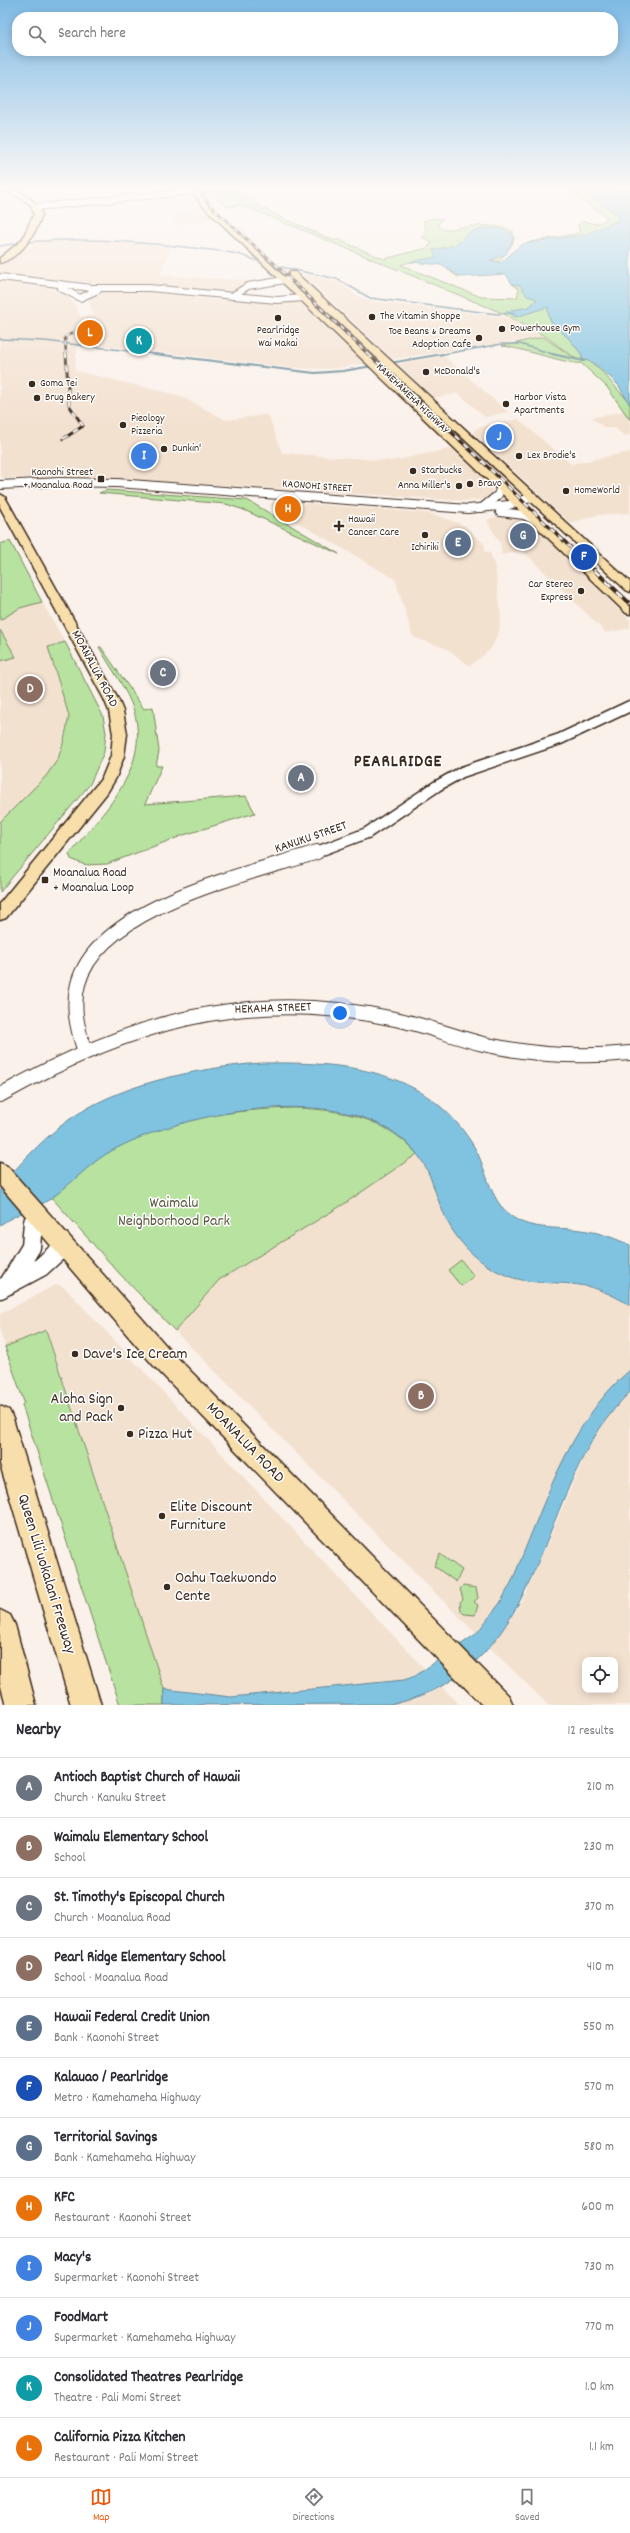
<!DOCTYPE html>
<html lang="en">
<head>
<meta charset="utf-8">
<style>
	body { margin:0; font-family:Dekko,sans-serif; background:#f2f2f3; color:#2b2b33 }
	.controls { position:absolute; right:12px; bottom:12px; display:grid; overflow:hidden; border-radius:8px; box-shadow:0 2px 10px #0003 }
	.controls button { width:36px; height:36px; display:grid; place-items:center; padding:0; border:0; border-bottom:1px solid #e1e1e2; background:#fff; color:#2b2b33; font:20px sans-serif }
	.you { position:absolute; left:340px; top:1013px; width:14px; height:14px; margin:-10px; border:3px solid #fff; border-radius:50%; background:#1a73e8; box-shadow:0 0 0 6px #1a73e833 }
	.badge { display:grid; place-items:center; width:26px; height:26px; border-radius:50%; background:#ea580c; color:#fff; font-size:13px; font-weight:700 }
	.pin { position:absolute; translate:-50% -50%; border:2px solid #fff; box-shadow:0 1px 4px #0006 }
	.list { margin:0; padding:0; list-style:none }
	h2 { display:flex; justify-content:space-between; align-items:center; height:52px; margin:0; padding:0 16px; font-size:17px }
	h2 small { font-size:13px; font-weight:400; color:#7c7c81 }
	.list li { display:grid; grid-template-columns:26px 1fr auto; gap:12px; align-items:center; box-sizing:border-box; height:60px; padding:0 16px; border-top:1px solid #e1e1e2 }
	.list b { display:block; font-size:15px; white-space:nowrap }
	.list p { margin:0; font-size:13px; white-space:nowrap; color:#7c7c81 }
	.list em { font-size:13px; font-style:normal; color:#7c7c81 }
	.icon { flex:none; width:22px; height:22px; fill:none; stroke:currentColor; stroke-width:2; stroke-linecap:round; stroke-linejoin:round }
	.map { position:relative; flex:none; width:630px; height:1705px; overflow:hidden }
	.search { position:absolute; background:#fff; box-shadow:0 2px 10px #0003; left:12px; right:12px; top:12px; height:44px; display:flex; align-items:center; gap:10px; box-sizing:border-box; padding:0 14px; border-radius:16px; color:#7c7c81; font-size:15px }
	.sheet { height:772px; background:#fff }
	nav { display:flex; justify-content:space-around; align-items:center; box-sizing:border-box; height:56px; border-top:1px solid #e1e1e2; background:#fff; font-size:11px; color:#7c7c81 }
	nav a { display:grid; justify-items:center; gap:2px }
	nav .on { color:#ea580c }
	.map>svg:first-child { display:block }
	.built { fill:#f3e1d0; fill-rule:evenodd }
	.green { fill:#b7e2a0; stroke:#79865f }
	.water { fill:#80c3e1; stroke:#648693 }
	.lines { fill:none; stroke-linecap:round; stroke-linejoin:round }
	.stream-far1 { stroke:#648693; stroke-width:1.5 }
	.stream { stroke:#648693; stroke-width:2 }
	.minor-far4-casing { stroke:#3b2a1e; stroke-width:8 }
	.minor-far3-casing { stroke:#3b2a1e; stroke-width:10 }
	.minor-far2-casing { stroke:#3b2a1e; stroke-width:13 }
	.minor-far1-casing { stroke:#3b2a1e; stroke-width:16 }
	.minor-casing { stroke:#3b2a1e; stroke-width:21 }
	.major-casing { stroke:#3b2a1e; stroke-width:3 }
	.highway-casing { stroke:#3b2a1e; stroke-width:3 }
	.minor-far4 { stroke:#fff; stroke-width:6 }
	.minor-far3 { stroke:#fff; stroke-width:8 }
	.minor-far2 { stroke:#fff; stroke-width:10 }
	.minor-far1 { stroke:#fff; stroke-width:14 }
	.minor { stroke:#fff; stroke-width:18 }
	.major { fill:#f8deab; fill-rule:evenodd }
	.highway { fill:#f8deab; fill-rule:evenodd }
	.rail-far2-casing { stroke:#3b2a1e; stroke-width:2.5 }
	.rail-far1-casing { stroke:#3b2a1e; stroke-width:3 }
	.rail-casing { stroke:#3b2a1e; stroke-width:4 }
	.rail-far2 { stroke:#fff; stroke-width:1.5; stroke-dasharray:4.5; stroke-linecap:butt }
	.rail-far1 { stroke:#fff; stroke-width:2; stroke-dasharray:6; stroke-linecap:butt }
	.rail { stroke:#fff; stroke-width:2.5; stroke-dasharray:8; stroke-linecap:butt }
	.poi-dot { fill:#3b2a1e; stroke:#fff; stroke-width:1.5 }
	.labels { text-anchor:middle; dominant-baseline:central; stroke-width:3; stroke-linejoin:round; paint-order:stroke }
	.far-poi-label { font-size:11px; fill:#3b2a1e; stroke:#fff; text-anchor:start }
	.far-street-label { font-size:11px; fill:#3b2a1e; stroke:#fff }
	.street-label { font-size:13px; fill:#3b2a1e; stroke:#fff }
	.poi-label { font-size:13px; fill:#3b2a1e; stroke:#fff; text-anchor:start }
	.near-park-label { font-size:16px; fill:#5a583e; stroke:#fff }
	.near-poi-label { font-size:16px; fill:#3b2a1e; stroke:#fff; text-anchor:start }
	.near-street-label { font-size:16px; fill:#3b2a1e; stroke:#fff }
	.district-label { font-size:17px; font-weight:bold; letter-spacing:1px; fill:#3b2a1e; stroke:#fff }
</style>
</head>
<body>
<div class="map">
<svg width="630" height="1705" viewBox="0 0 630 1705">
	<rect width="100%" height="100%" fill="#faf1ea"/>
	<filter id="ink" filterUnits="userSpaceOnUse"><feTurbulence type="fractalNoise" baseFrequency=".025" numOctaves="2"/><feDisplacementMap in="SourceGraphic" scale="8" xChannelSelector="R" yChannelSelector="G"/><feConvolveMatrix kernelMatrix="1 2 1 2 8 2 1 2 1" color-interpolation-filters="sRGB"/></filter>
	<g filter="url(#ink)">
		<!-- built -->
		<path class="built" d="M 190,194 L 216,220 L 174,225 L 176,213 L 192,213 L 180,198 L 157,201 L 153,195 Z
			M 58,238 L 138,243 L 170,248 L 161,275 L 242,280 L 254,283 L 227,293 L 149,285 L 97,284 L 0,273 L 0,266 L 36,241 Z
			M 306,274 L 340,282 L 354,294 L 369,301 L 512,318 L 543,337 L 393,359 L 303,275 Z
			M 0,281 L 63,290 L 76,306 L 80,316 L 94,315 L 87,297 L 100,291 L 138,291 L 217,300 L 239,298 L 300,302 L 366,363 L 332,369 L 295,368 L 80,343 L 76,355 L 75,371 L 178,395 L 226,420 L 265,415 L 269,417 L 282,453 L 391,461 L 454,448 L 491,485 L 493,494 L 485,499 L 467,501 L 123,479 L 3,478 L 0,474 Z
			M 444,356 L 508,412 L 485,417 L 458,393 L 434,398 L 398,364 Z
			M 623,411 L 630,423 L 630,435 L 625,436 L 615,428 L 605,428 L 592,418 Z
			M 518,419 L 571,464 L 630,452 L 630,513 L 597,515 L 570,523 L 473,433 L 477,428 Z
			M 274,501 L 429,513 L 464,525 L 484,544 L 485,552 L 490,552 L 495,567 L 501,616 L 499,631 L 491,649 L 470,666 L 447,649 L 413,637 L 395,579 L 273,508 L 270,505 Z
			M 506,516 L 521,518 L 531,524 L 630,620 L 630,628 L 606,633 L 522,550 L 502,555 L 500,543 L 487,521 L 491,518 Z
			M 42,602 L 65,642 L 48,647 L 69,716 L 58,759 L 46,776 L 0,822 L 0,661 L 15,657 L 0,630 L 0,620 L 20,608 Z
			M 417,1154 L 430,1173 L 448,1223 L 500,1273 L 527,1282 L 587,1287 L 608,1293 L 630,1305 L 630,1370 L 598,1403 L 577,1433 L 511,1583 L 500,1603 L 476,1634 L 175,1331 L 219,1280 L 344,1204 Z
			M 57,1284 L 65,1288 L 425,1669 L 404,1680 L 231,1697 L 164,1689 L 47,1330 L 5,1347 L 0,1331 L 0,1314 Z
			M 630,1392 L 630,1705 L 548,1705 L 489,1647 L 513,1616 L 525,1595 L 590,1443 L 610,1414 ZM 585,1660 L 615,1660 L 615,1690 L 585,1690 Z
			M 441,1686 L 459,1705 L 385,1705 L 417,1699 Z"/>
		<!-- green -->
		<path class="green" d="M 238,189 C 250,208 313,230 332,240 L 339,240 L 384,259 L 427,248 L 432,243 L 422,237 L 426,230 L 423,221 L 433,218 L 442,219 L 438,225 L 443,230 C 464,227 495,221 514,232 L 512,233 L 514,237 L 513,243 L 499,262 L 491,260 L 505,248 L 468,276 L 458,277 C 451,273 447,268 441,265 C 430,261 411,260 401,265 L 481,297 L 517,298 L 519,289 L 512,284 L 514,282 L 523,283 L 541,297 L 543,307 L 549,307 L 582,355 L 582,359 L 591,362 L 603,373 L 630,403 L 630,420 L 607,387 L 581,363 C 574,366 518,347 502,346 L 543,337 L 576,359 L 548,338 L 502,313 L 261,213 L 240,205 L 227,207 L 210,190 Z
			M 566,189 L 587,189 L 618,215 L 621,220 L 586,236 L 533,245 L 530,242 L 580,233 L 578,225 L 583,221 L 595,224 L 604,221 L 607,217 Z
			M 107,490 L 247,500 L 339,554 L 244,510 L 226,504 L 99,493 Z
			M 10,541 L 42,602 L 20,608 L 0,620 L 0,544 Z
			M 0,630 L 16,657 L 0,661 Z
			M 65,642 L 103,716 L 106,733 L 104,752 L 90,784 L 0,892 L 0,822 L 46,776 L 58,759 L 64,740 L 69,716 L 48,647 Z
			M 99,647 L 101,647 L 144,709 L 153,707 L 159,751 L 156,766 L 162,766 L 145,804 L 246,796 L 255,813 L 184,835 L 107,864 L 85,865 L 71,859 L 69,854 C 102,814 151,769 134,711 C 127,689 110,667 99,647 Z
			M 298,1108 C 343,1110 386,1118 417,1154 L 344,1204 L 219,1280 L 175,1331 L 118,1272 L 52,1198 C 69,1183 85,1167 104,1155 C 161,1119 232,1109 298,1108 Z
			M 461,1260 L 474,1276 L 461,1286 L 448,1270 Z
			M 46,1330 L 164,1689 L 164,1705 L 120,1705 L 22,1405 L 24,1402 L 5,1347 Z
			M 440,1554 L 462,1570 L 456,1582 L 434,1566 Z
			M 463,1586 L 476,1588 L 478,1598 L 474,1602 L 478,1605 L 475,1615 L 464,1614 L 461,1611 L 460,1602 L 463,1599 L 460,1589 Z"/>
		<!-- water -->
		<path class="water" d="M 580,189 L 630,189 L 630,405 L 619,386 L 610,377 L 592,362 L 582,359 L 582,355 C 577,349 572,341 565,335 C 555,325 547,323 548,307 L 516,317 L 506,311 L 529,307 L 537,299 L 527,296 L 520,285 L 512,284 L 506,274 L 461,277 L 441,265 L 411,262 L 436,257 L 433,250 C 442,248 453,247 461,241 C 463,239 465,236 467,234 C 480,227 505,224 514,237 L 506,254 L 491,260 L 501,263 L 519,246 L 526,243 L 584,235 L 619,220 L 618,215 Z
			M 261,1063 C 343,1062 425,1067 473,1145 C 487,1167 488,1199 511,1216 C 532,1232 562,1226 587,1231 C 602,1233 616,1239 630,1245 L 630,1305 C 616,1297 601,1289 585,1286 C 547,1279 525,1289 488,1266 C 468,1253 452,1234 443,1212 C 431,1184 431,1166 407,1143 C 342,1081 187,1111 115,1149 C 91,1161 74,1182 53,1197 C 37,1209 16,1213 0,1225 L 0,1187 C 19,1165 39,1143 62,1125 C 114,1084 197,1068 261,1063 Z
			M 630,1370 L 630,1392 C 532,1486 553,1667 394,1704 L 164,1705 L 164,1689 L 231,1697 L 404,1680 L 415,1676 L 476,1634 L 500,1603 L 511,1583 C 543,1510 567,1423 630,1370 Z"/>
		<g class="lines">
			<!-- stream-far1 -->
			<path class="stream-far1" d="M 0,246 C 73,233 147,243 220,251 L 238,254 L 263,263 L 337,279 L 370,298 L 497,314 L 515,313
				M 0,339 L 45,341 L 163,355
				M 438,355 L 502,344 L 520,344 L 556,355"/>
			<!-- stream -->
			<path class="stream" d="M 154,354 L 315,373 L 343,371 L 443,354
				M 552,354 L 584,361"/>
			<defs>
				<path id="minor-far4" d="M 37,207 L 206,190
					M 0,277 L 92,288 L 149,288 L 277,300 L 303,298
					M 61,288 L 80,298 L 98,290
					M 232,296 L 248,286 L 297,278"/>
				<path id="minor-far3" d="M 0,485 L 60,482 L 117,483 L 468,509 L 509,505 L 533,497
					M 482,508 L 498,495 L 501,486
					M 500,512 L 524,515 L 538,522"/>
				<path id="minor-far2" d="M 314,853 L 367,833 L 437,786 L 462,772 L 560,739 L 630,706"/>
				<path id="minor-far1" d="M 84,1049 C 77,1027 72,1006 78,984 C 99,905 250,874 317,852
					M 0,1095 C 130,1022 246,987 395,1019 C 425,1025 454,1037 483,1044 C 532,1055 581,1058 630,1053
					M 33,1223 L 34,1213"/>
				<path id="minor" d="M 8,1285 L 31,1247 L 33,1222
					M 0,1289 L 41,1267 L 64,1246"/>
				<path id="major" d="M 3,189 C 20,189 35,199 42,214 C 36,234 21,257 0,263 L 0,258 L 22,240 L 34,214 L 30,204 Z
					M 172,189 L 186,189 L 168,194 L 165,192 Z
					M 190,189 L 197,189 L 206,203 L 630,603 L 630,614 L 626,613 L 202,205 Z
					M 289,272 L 295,272 L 630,582 L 630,592 L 626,590 L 289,276 Z
					M 0,494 L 5,497 L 118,699 L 123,711 L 127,734 L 124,756 L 116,778 L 107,793 L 6,918 L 0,920 L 0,903 L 102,778 L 111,756 L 113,734 L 109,711 L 104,699 L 0,507 Z
					M 0,1163 L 7,1166 L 169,1349 L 509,1696 L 513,1705 L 482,1705 L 153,1365 L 0,1186 Z"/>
				<path id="highway" d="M 0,1406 L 9,1410 L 13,1419 L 101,1705 L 71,1705 L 0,1464 Z
					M 0,1610 L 10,1615 L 15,1625 L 36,1705 L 6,1705 L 0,1683 Z"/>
			</defs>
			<!-- minor-far4 casing -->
			<use href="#minor-far4" class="minor-far4-casing"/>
			<!-- minor-far3 casing -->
			<use href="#minor-far3" class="minor-far3-casing"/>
			<!-- minor-far2 casing -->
			<use href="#minor-far2" class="minor-far2-casing"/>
			<!-- minor-far1 casing -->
			<use href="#minor-far1" class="minor-far1-casing"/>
			<!-- minor casing -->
			<use href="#minor" class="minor-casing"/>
			<!-- major casing -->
			<use href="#major" class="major-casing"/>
			<!-- highway casing -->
			<use href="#highway" class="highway-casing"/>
			<!-- minor-far4 -->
			<use href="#minor-far4" class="minor-far4"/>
			<!-- minor-far3 -->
			<use href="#minor-far3" class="minor-far3"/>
			<!-- minor-far2 -->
			<use href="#minor-far2" class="minor-far2"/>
			<!-- minor-far1 -->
			<use href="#minor-far1" class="minor-far1"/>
			<!-- minor -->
			<use href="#minor" class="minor"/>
			<!-- major -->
			<use href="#major" class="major"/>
			<!-- highway -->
			<use href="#highway" class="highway"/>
			<defs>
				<path id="rail-far2" d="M 198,189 L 214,209 L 274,263 L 369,355
					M 66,355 L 65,337 L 80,329 L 100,328"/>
				<path id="rail-far1" d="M 368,354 C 446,423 519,499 595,571
					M 63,439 L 83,426 L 69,405 L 66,354"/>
				<path id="rail" d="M 594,570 L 630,604"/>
			</defs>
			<!-- rail-far2 casing -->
			<use href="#rail-far2" class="rail-far2-casing"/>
			<!-- rail-far1 casing -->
			<use href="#rail-far1" class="rail-far1-casing"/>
			<!-- rail casing -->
			<use href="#rail" class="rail-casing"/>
			<!-- rail-far2 -->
			<use href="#rail-far2" class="rail-far2"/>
			<!-- rail-far1 -->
			<use href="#rail-far1" class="rail-far1"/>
			<!-- rail -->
			<use href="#rail" class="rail"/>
		</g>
	</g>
	<!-- sky -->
	<linearGradient id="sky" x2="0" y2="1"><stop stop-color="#7ebae5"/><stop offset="0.44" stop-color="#fdf9f6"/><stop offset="1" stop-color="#fdf9f6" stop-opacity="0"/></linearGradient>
	<rect width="630" height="428" fill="url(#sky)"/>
	<!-- markers -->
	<g class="poi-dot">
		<circle cx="372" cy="317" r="4"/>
		<circle cx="278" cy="318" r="4"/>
		<circle cx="502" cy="329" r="4"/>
		<circle cx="479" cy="338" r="4"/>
		<circle cx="426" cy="372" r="4"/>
		<circle cx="32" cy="384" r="4"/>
		<circle cx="37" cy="398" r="4"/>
		<circle cx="506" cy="404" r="4"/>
		<circle cx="123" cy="425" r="4"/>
		<circle cx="164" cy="449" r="4"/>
		<circle cx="519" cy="456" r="4"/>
		<circle cx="413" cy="471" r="4"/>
		<rect x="97" y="475" width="8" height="8" rx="2"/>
		<circle cx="470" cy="484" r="4"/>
		<circle cx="459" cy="486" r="4"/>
		<circle cx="566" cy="491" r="4"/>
		<path d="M337 520h4v4h4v4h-4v4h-4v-4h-4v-4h4z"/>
		<circle cx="425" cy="535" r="4"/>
		<circle cx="581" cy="591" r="4"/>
		<rect x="41" y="876" width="8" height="8" rx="2"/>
		<circle cx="75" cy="1354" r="4"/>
		<circle cx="121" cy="1408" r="4"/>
		<circle cx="130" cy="1434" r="4"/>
		<circle cx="162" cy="1516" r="4"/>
		<circle cx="167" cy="1587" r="4"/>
	</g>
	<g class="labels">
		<!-- far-poi labels -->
		<g class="far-poi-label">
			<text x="380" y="317">The Vitamin Shoppe</text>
			<text x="510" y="329">Powerhouse Gym</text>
			<text x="278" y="331" text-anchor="middle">Pearlridge<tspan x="278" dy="13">Wai Makai</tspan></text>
			<text x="471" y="332" text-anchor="end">Toe Beans &amp; Dreams<tspan x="471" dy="13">Adoption Cafe</tspan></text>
			<text x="434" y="372">McDonald's</text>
			<text x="40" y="384">Goma Tei</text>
			<text x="45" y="398">Brug Bakery</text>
			<text x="514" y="398">Harbor Vista<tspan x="514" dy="13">Apartments</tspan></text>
			<text x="131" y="419">Pieology<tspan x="131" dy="13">Pizzeria</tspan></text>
			<text x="172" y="449">Dunkin'</text>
			<text x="527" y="456">Lex Brodie's</text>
			<text x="421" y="471">Starbucks</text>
			<text x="93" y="473" text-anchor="end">Kaonohi Street<tspan x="93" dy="13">+ Moanalua Road</tspan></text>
			<text x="478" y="484">Bravo</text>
			<text x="451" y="486" text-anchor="end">Anna Miller's</text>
			<text x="574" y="491">HomeWorld</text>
			<text x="348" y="520">Hawaii<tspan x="348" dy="13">Cancer Care</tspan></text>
			<text x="425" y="548" text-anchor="middle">Ichiriki</text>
			<text x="573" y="585" text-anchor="end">Car Stereo<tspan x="573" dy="13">Express</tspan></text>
		</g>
		<!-- far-street labels -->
		<g class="far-street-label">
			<text transform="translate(412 399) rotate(44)">KAMEHAMEHA HIGHWAY</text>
			<text transform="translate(317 487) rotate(4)">KAONOHI STREET</text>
		</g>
		<!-- street labels -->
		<g class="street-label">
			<text transform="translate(94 669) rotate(62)">MOANALUA ROAD</text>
			<text transform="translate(311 838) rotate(-19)">KANUKU STREET</text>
			<text transform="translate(273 1009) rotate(-2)">HEKAHA STREET</text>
		</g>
		<!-- poi labels -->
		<g class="poi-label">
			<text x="53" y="873">Moanalua Road<tspan x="53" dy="15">+ Moanalua Loop</tspan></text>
		</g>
		<!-- near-park labels -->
		<g class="near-park-label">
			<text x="174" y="1203">Waimalu<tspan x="174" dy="18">Neighborhood Park</tspan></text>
		</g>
		<!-- near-poi labels -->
		<g class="near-poi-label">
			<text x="83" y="1354">Dave's Ice Cream</text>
			<text x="113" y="1399" text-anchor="end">Aloha Sign<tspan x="113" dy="18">and Pack</tspan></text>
			<text x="138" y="1434">Pizza Hut</text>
			<text x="170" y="1507">Elite Discount<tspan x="170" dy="18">Furniture</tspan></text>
			<text x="175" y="1578">Oahu Taekwondo<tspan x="175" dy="18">Cente</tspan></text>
		</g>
		<!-- near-street labels -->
		<g class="near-street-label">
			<text transform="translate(245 1443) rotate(46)">MOANALUA ROAD</text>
			<text transform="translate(46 1574) rotate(73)">Queen Liliʻuokalani Freeway</text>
		</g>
		<!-- district labels -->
		<g class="district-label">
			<text x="398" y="763">PEARLRIDGE</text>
		</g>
	</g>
</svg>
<div class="controls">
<button><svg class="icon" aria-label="locate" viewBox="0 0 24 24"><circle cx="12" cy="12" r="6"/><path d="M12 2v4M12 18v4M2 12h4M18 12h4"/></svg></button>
</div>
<div class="you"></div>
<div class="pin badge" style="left:301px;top:778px;background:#6b7280">A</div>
<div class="pin badge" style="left:421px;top:1396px;background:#8d6e63">B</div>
<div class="pin badge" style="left:163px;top:673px;background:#6b7280">C</div>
<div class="pin badge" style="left:30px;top:689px;background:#8d6e63">D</div>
<div class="pin badge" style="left:458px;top:543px;background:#5c6f8a">E</div>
<div class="pin badge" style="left:584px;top:557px;background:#1a4fb4">F</div>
<div class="pin badge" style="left:523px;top:536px;background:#5c6f8a">G</div>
<div class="pin badge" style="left:288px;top:509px;background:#e8710a">H</div>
<div class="pin badge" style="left:144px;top:456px;background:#3f7fe0">I</div>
<div class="pin badge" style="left:499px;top:437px;background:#3f7fe0">J</div>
<div class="pin badge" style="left:139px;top:341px;background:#0f9aa8">K</div>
<div class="pin badge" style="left:90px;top:333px;background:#e8710a">L</div>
<div class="search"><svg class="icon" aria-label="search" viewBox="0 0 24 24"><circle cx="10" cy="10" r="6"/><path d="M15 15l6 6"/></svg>Search here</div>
</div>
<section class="sheet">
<h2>Nearby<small>12 results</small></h2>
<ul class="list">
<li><span class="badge" style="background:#6b7280">A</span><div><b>Antioch Baptist Church of Hawaii</b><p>Church · Kanuku Street</p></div><em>210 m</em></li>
<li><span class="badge" style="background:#8d6e63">B</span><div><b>Waimalu Elementary School</b><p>School</p></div><em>230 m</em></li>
<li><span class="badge" style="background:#6b7280">C</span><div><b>St. Timothy's Episcopal Church</b><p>Church · Moanalua Road</p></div><em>370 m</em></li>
<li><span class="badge" style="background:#8d6e63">D</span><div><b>Pearl Ridge Elementary School</b><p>School · Moanalua Road</p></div><em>410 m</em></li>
<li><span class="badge" style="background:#5c6f8a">E</span><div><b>Hawaii Federal Credit Union</b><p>Bank · Kaonohi Street</p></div><em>550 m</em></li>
<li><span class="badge" style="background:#1a4fb4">F</span><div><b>Kalauao / Pearlridge</b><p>Metro · Kamehameha Highway</p></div><em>570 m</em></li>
<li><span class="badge" style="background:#5c6f8a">G</span><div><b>Territorial Savings</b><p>Bank · Kamehameha Highway</p></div><em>580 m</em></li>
<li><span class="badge" style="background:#e8710a">H</span><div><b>KFC</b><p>Restaurant · Kaonohi Street</p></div><em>600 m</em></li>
<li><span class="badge" style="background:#3f7fe0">I</span><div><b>Macy's</b><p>Supermarket · Kaonohi Street</p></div><em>730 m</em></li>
<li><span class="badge" style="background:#3f7fe0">J</span><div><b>FoodMart</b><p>Supermarket · Kamehameha Highway</p></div><em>770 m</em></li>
<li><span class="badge" style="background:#0f9aa8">K</span><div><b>Consolidated Theatres Pearlridge</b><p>Theatre · Pali Momi Street</p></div><em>1.0 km</em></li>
<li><span class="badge" style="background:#e8710a">L</span><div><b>California Pizza Kitchen</b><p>Restaurant · Pali Momi Street</p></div><em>1.1 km</em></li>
</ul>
</section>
<nav>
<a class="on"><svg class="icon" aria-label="map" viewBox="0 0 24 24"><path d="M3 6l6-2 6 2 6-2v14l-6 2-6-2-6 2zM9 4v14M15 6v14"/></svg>Map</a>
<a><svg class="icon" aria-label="directions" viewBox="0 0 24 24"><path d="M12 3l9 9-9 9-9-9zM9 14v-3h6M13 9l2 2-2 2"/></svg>Directions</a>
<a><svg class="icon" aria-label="saved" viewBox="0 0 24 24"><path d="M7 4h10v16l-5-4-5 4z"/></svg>Saved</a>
</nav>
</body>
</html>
